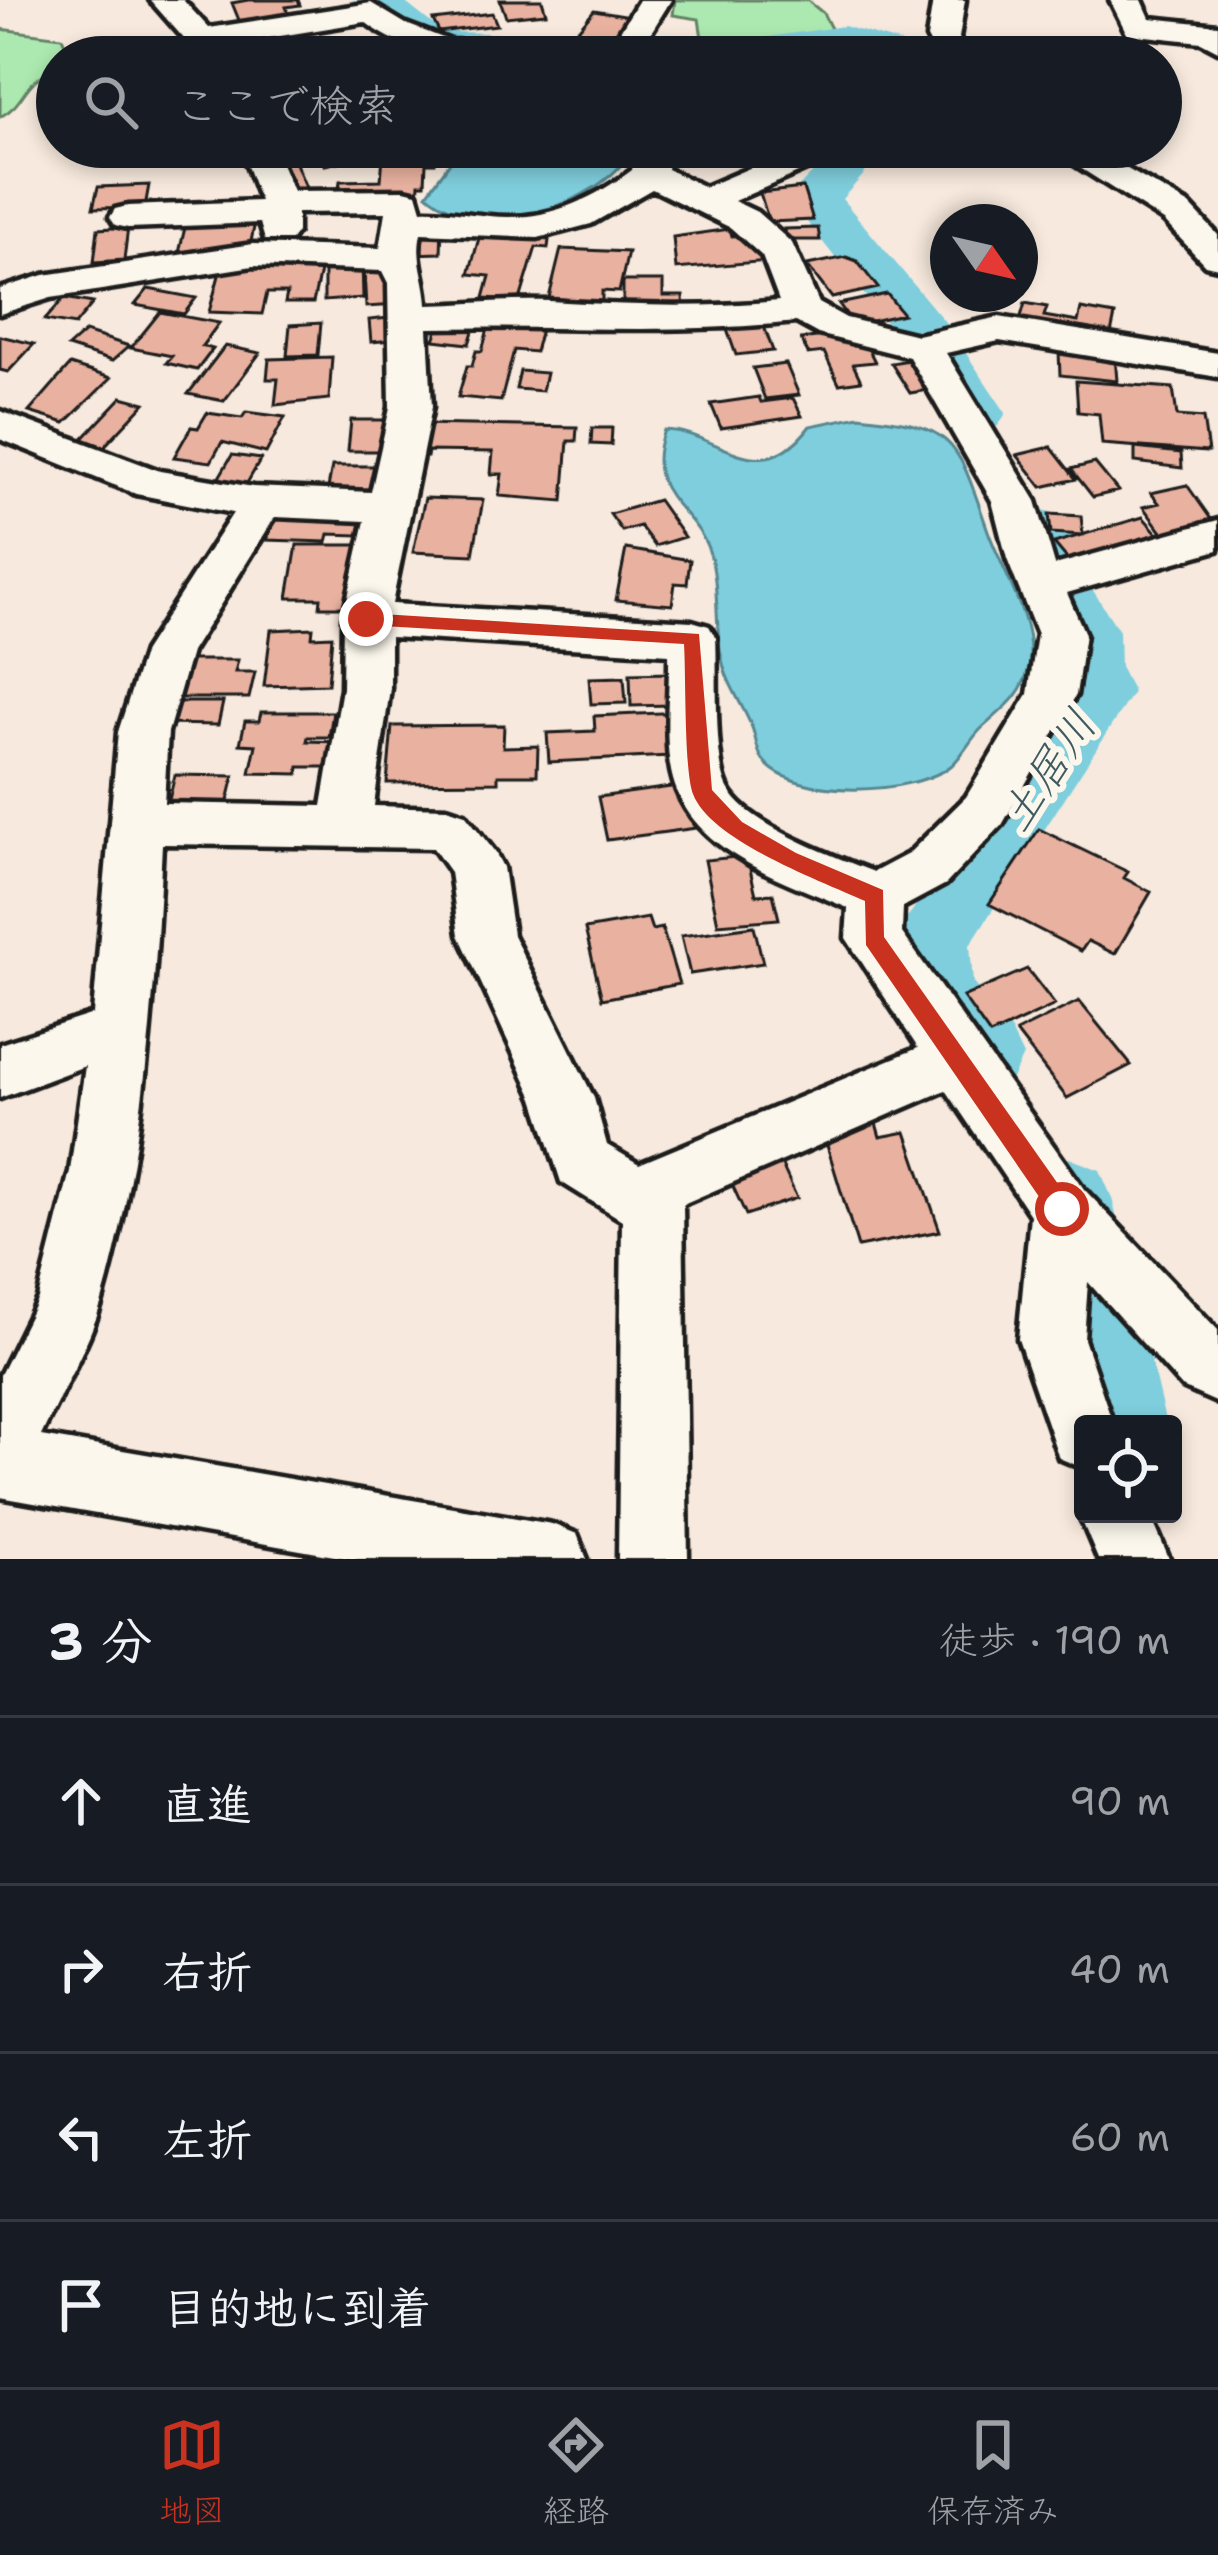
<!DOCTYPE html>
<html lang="ja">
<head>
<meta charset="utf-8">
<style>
	body { margin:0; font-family:"Shantell Sans","Klee One",sans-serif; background:#20242c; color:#f1f3f6 }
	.controls { position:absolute; right:36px; bottom:36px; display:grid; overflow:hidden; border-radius:12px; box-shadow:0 6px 18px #0003 }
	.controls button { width:108px; height:108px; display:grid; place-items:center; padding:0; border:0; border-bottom:3px solid #363941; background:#171b24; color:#f1f3f6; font:60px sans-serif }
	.compass { position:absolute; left:930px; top:204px; width:108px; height:108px; border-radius:50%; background:#171b24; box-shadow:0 6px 18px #0003; rotate:124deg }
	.stop { position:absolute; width:36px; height:36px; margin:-27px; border:9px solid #c8321e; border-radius:50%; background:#fff }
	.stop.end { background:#c8321e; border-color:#fff; box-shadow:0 3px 12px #0008 }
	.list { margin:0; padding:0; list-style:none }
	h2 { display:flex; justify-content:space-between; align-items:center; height:156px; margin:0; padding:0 48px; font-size:51px }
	h2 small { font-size:39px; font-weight:400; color:#9ea1a6 }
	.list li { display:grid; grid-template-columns:78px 1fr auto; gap:36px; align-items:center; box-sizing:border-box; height:168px; padding:0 48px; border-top:3px solid #363941 }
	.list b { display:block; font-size:45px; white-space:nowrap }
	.list em { font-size:39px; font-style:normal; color:#9ea1a6 }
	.icon { flex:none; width:66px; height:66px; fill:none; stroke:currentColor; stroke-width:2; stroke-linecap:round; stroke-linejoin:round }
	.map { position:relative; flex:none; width:1218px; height:1559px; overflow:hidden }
	.search { position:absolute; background:#171b24; box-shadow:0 6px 18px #0003; left:36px; right:36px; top:36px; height:132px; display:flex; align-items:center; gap:30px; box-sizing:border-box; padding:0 42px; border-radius:66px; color:#9ea1a6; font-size:45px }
	.sheet { height:828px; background:#171b24 }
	nav { display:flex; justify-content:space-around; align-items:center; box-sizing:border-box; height:168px; border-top:3px solid #363941; background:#171b24; font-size:33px; color:#9ea1a6 }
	nav a { display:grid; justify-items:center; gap:6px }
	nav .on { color:#c8321e }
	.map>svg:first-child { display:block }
	.green { fill:#ace9b0; stroke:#648266; stroke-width:3 }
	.water { fill:#7fcedd; stroke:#578790; stroke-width:3 }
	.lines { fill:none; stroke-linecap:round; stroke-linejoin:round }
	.river { fill:#7fcedd; fill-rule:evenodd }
	.building { fill:#e9b2a0; stroke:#1c1c1c; stroke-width:3 }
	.minor-casing { stroke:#1c1c1c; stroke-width:9 }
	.minor { fill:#fbf7ec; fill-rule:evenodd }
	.route { fill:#c8321e }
	.labels { text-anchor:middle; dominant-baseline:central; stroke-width:12; stroke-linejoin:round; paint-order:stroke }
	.water-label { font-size:45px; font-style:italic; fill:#3f5a60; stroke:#fbf7ec }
</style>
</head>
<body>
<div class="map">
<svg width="1218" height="1559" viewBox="0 0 1218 1559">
	<rect width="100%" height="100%" fill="#f7e9dd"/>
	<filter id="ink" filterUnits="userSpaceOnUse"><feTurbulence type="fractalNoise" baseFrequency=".00833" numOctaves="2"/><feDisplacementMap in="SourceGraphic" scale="24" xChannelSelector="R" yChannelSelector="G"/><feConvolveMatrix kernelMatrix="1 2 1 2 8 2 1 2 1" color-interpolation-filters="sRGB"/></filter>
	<g filter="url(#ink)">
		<!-- green -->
		<path class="green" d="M 675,0 L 807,0 L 823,13 L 845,56 L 705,57 L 699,19 L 673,15 Z
			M 0,29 L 62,37 L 70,57 L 57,57 L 57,69 C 20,81 29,101 0,117 Z"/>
		<!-- water -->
		<path class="water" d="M 461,147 L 632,147 L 633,148 C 600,209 480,241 427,194 Z
			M 859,416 C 956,426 956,439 987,528 C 1000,567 1037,623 1029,666 C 1023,697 1002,709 981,729 C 970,740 963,755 952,765 C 916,795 793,801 763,760 C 756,751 756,735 751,725 C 736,692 723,679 719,642 C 716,614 718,577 709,551 C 694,506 640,495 664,430 C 719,431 759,494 810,426 Z"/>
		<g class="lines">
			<!-- river -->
			<path class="river" d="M 352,0 L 402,0 L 440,30 L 453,32 L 748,40 L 844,26 L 915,47 L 922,57 L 440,57 L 409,50 Z
				M 828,147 L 878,147 L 865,173 L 842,199 L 945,322 L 1006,413 L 998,426 L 977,431 L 956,426 L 902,342 L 788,198 L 819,166 Z
				M 1039,509 L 1061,515 L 1071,530 L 1078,567 L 1119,631 L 1120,667 L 1133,692 L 970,945 L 973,983 L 1011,1031 L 1023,1056 L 1011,1081 L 982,1092 L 953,1081 L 894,993 L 892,940 L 1064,690 L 1052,667 L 1053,632 L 1014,569 L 1007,530 L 1017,515 Z
				M 1069,1158 L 1100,1170 L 1112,1198 L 1166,1424 L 1083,1424 L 1083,1454 L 1070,1424 L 1026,1198 L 1038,1170 Z"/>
		</g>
		<!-- building -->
		<path class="building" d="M 248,0 L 298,0 L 300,5 L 286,7 L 289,14 L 298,13 L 300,17 L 243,30 L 232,3 Z
			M 500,0 L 542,0 L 546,13 L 506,17 Z
			M 594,10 L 637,17 L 615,47 L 574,34 Z
			M 492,13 L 497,25 L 439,32 L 433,20 Z
			M 319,42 L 324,57 L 274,57 L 272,50 Z
			M 268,147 L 301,147 L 306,159 L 295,161 L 309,195 L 283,200 Z
			M 336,147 L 369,147 L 374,154 L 325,165 L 316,151 Z
			M 717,147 L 775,147 L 778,153 L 722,159 Z
			M 407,150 L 436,150 L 435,163 L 426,163 L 425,184 L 419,184 L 418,196 L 338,198 L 340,181 L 381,180 L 383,156 L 407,155 Z
			M 149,185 L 145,207 L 93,208 L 98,187 Z
			M 803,188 L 813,220 L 769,222 L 760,193 Z
			M 256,218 L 250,246 L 225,246 L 224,253 L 179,253 L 187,219 Z
			M 128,227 L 124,260 L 94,262 L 98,229 Z
			M 442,227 L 441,253 L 411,254 L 412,228 Z
			M 818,228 L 820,240 L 785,240 L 784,229 Z
			M 730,229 L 732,236 L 747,235 L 752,249 L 764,248 L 769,261 L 676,269 L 673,237 Z
			M 485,234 L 549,240 L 548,248 L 536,247 L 520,300 L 484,298 L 490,276 L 469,274 L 479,238 Z
			M 561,249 L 628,252 L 619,292 L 602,291 L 602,309 L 547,306 Z
			M 846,257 L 857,261 L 878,288 L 832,298 L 807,265 Z
			M 279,261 L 321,267 L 313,303 L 285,303 L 287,293 L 267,293 L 262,314 L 209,312 L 221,268 L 277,269 Z
			M 362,263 L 363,298 L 324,301 L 324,266 Z
			M 395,268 L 398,305 L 366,307 L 364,270 Z
			M 623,281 L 663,281 L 663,296 L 683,296 L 684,313 L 623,313 Z
			M 148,289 L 196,298 L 184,314 L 135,305 Z
			M 887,294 L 903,314 L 854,325 L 839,304 Z
			M 64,298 L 93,303 L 75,325 L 45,320 Z
			M 1025,303 L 1047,307 L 1044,316 L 1078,322 L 1081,309 L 1115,315 L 1109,343 L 1018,327 Z
			M 160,312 L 219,323 L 202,346 L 213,349 L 197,370 L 166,363 L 172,356 L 131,348 Z
			M 400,317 L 402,339 L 371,342 L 369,320 Z
			M 762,321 L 773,351 L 736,355 L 725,324 Z
			M 321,323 L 318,355 L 287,356 L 290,325 Z
			M 439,325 L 474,328 L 469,344 L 434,340 Z
			M 489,325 L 541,329 L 535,352 L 514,350 L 501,401 L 458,397 L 467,366 L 472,366 L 476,351 L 482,351 Z
			M 85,332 L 129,346 L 112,361 L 68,347 Z
			M 847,333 L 853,346 L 866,344 L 875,362 L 853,364 L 861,381 L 839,384 L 824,352 L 808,354 L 801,339 Z
			M 0,336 L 34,344 L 8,372 L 0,370 Z
			M 225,346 L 260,353 L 224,401 L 188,394 Z
			M 1059,352 L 1115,357 L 1117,381 L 1060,375 Z
			M 332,357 L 329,399 L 275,405 L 278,379 L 267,379 L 269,359 Z
			M 921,358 L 940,388 L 910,393 L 891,363 Z
			M 786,364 L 799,395 L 765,399 L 753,368 Z
			M 70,365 L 111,378 L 65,423 L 29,412 Z
			M 520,371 L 546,373 L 542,391 L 516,389 Z
			M 1076,381 L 1173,388 L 1177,416 L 1203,418 L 1208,452 L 1102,444 L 1099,414 L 1078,412 Z
			M 122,397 L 145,403 L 98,453 L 75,447 Z
			M 759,397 L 761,402 L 793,398 L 802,416 L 721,428 L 711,404 Z
			M 246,412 L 285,417 L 266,453 L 222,442 L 211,462 L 174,457 L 191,427 L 198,428 L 207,413 L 242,418 Z
			M 351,420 L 401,420 L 395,451 L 348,451 Z
			M 417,424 L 577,427 L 576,441 L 568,441 L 563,501 L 499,496 L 502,474 L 491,474 L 493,452 L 428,451 L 427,457 L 412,457 Z
			M 592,428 L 612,428 L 611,445 L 591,444 Z
			M 1051,447 L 1076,479 L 1042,487 L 1017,455 Z
			M 1135,448 L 1181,453 L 1182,468 L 1135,462 Z
			M 232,455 L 261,459 L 243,490 L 214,486 Z
			M 1095,463 L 1118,491 L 1093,497 L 1071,469 Z
			M 332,466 L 383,466 L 378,499 L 326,499 Z
			M 1187,485 L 1218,529 L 1168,540 L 1143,507 L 1159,503 L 1151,493 Z
			M 425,498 L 483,500 L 473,555 L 413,552 Z
			M 658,500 L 684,537 L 655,546 L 640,526 L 622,531 L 610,514 Z
			M 275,511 L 362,519 L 358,535 L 329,534 L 327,542 L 267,540 Z
			M 1049,514 L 1081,516 L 1083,535 L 1051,533 Z
			M 1143,517 L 1164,541 L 1074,567 L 1054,543 Z
			M 297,545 L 371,545 L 368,564 L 355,564 L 349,607 L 320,607 L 321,598 L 288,598 Z
			M 626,549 L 690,560 L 687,584 L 675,583 L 672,605 L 616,600 Z
			M 313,628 L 312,637 L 332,636 L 328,684 L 264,686 L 271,630 Z
			M 185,660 L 238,660 L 235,672 L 255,672 L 249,698 L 176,698 Z
			M 669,673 L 671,705 L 631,706 L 630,674 Z
			M 624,677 L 626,703 L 591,704 L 589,678 Z
			M 169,702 L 223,702 L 218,725 L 163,724 Z
			M 261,712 L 333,712 L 329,737 L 308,737 L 307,741 L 338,742 L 334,767 L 299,767 L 298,774 L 250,773 L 256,745 L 240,744 L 245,721 L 259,721 Z
			M 682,712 L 670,756 L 549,762 L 547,733 L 595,731 L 594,716 Z
			M 504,725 L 503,747 L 538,746 L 537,775 L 498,775 L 498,782 L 387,783 L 392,726 Z
			M 175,775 L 234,776 L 226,809 L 167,808 Z
			M 693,784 L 704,827 L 607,840 L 598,797 Z
			M 1039,829 L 1128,872 L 1124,878 L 1151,892 L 1115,954 L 1088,941 L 1081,951 L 989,904 Z
			M 747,856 L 756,895 L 773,894 L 779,919 L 718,924 L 705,860 Z
			M 648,918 L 652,930 L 662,928 L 679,984 L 602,999 L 585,929 Z
			M 754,926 L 763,963 L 690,974 L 681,936 Z
			M 1027,969 L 1055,1005 L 990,1035 L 963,997 Z
			M 1079,1001 L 1131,1065 L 1067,1098 L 1016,1032 Z
			M 874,1116 L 880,1137 L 906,1132 L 940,1231 L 858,1247 L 821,1126 Z
			M 776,1152 L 797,1198 L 746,1215 L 725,1169 Z"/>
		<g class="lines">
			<defs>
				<path id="minor" d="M 150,0 L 183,0 L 209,28 L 371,3 L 406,24 L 451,41 L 609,49 L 639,0 L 671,0 L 636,57 C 551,57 435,77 365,22 L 219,46 L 223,57 L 191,57 L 186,41 Z
					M 933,0 L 965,0 L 959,38 L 969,57 L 937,57 L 927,38 Z
					M 1110,0 L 1142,0 L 1150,18 L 1218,25 L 1218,51 L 1201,42 L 1127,34 Z
					M 240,147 L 274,147 L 293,191 L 404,190 L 417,193 L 422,210 C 445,209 467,214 489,216 C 544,222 589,202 632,170 L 636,147 L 670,147 L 667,169 L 705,187 L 799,147 L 846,147 L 841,154 L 734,201 L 757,212 L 792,243 L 819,303 L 846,318 L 917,335 L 999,317 L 1218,353 L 1218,377 L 999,341 L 946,353 L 1036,501 L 1055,565 L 1218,520 L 1218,550 L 1067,593 L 1085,634 L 1076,695 L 1002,825 L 946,884 L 903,907 L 902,933 L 1084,1189 L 1218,1330 L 1218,1403 L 1182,1387 L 1088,1282 L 1084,1339 L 1113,1424 L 1083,1424 L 1083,1468 L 1059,1458 L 1018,1339 L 1030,1215 L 946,1090 L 683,1204 L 688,1559 L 618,1559 L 622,1220 L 561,1182 L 534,1098 L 459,935 L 450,872 L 433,848 L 162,844 C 155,996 144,1154 102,1301 C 88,1347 61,1392 41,1436 L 552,1524 L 577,1534 L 587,1559 L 351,1559 L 0,1497 L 0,1375 L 38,1298 L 70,1171 L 85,1066 L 0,1098 L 0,1044 L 93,1014 L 118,732 L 144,651 L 233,513 L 136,494 L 0,439 L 0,411 L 160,471 L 253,487 L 371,492 L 390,407 L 388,283 L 382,271 L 253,266 L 51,298 L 0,314 L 0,289 L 44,275 L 253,244 L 380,248 L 386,212 L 297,213 L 297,232 L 291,240 L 265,240 L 260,223 L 128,228 L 115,225 L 110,217 L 115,209 L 128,206 L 260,201 ZM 652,189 L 731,228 L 762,256 L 779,301 C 706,308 639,306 566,302 C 521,298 473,304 427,305 C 426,277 415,261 421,233 L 538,238 L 591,224 ZM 796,322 L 818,334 L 909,357 L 992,501 L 1007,559 L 1037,634 L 1028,694 L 966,797 L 908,854 L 874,872 C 837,857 746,825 728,788 C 713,760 718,673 716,638 L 709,626 L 692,621 L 392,604 L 432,407 L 428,328 C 552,325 673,335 796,322 ZM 275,517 L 365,521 L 343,619 L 342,688 L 322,806 L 164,803 L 168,732 L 191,652 ZM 390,637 L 669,654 C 670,696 661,752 677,791 C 703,857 789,882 848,908 L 846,938 L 918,1048 L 639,1164 L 607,1145 L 594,1098 L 513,935 L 503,867 L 495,852 L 465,814 L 447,808 L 374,806 L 390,688 Z
					M 1047,147 L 1089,147 L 1190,205 L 1218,235 L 1218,268 L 1205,265 L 1164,221 Z
					M 1083,1505 L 1083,1514 L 1150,1514 L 1169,1559 L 1098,1559 L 1079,1514 Z"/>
			</defs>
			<!-- minor casing -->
			<use href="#minor" class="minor-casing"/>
			<!-- minor -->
			<use href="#minor" class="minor"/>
		</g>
	</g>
	<!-- route -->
	<path class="route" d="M 366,613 L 699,634 L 712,790 L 742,822 L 796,853 L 883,890 L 884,937 L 1070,1201 L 1070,1217 L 1053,1217 L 866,945 L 865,901 C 821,881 711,841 693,794 C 684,771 686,675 684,644 L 366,625 L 357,619 Z"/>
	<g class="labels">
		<!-- water labels -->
		<g class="water-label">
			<text transform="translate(1047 770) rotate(-56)">土居川</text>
		</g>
	</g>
</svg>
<div class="controls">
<button><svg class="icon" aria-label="locate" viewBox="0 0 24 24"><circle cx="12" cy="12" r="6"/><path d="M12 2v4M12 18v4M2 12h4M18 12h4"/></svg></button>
</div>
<svg class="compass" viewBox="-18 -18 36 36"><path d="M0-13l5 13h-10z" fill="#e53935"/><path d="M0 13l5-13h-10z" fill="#9ea1a6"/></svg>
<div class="stop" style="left:1062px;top:1209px"></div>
<div class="stop end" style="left:366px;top:619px"></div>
<div class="search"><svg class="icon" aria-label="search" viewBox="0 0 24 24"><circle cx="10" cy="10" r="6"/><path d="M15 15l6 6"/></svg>ここで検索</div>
</div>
<section class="sheet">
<h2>3 分<small>徒歩 · 190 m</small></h2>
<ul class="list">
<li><svg class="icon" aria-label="ahead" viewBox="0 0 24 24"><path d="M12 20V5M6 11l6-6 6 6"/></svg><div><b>直進</b></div><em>90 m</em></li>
<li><svg class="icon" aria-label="right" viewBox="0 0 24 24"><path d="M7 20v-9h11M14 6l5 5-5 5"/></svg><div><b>右折</b></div><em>40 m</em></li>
<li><svg class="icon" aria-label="left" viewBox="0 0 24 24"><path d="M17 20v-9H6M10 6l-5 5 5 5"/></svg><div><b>左折</b></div><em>60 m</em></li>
<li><svg class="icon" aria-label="arrive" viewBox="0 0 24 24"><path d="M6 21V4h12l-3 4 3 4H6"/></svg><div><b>目的地に到着</b></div></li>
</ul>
</section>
<nav>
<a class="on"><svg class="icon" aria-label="map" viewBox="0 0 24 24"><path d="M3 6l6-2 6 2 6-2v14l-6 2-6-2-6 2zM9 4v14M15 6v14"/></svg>地図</a>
<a><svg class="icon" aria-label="directions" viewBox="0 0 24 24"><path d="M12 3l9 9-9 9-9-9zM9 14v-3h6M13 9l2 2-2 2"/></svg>経路</a>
<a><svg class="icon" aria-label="saved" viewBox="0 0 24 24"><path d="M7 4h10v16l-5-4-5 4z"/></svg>保存済み</a>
</nav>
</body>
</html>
